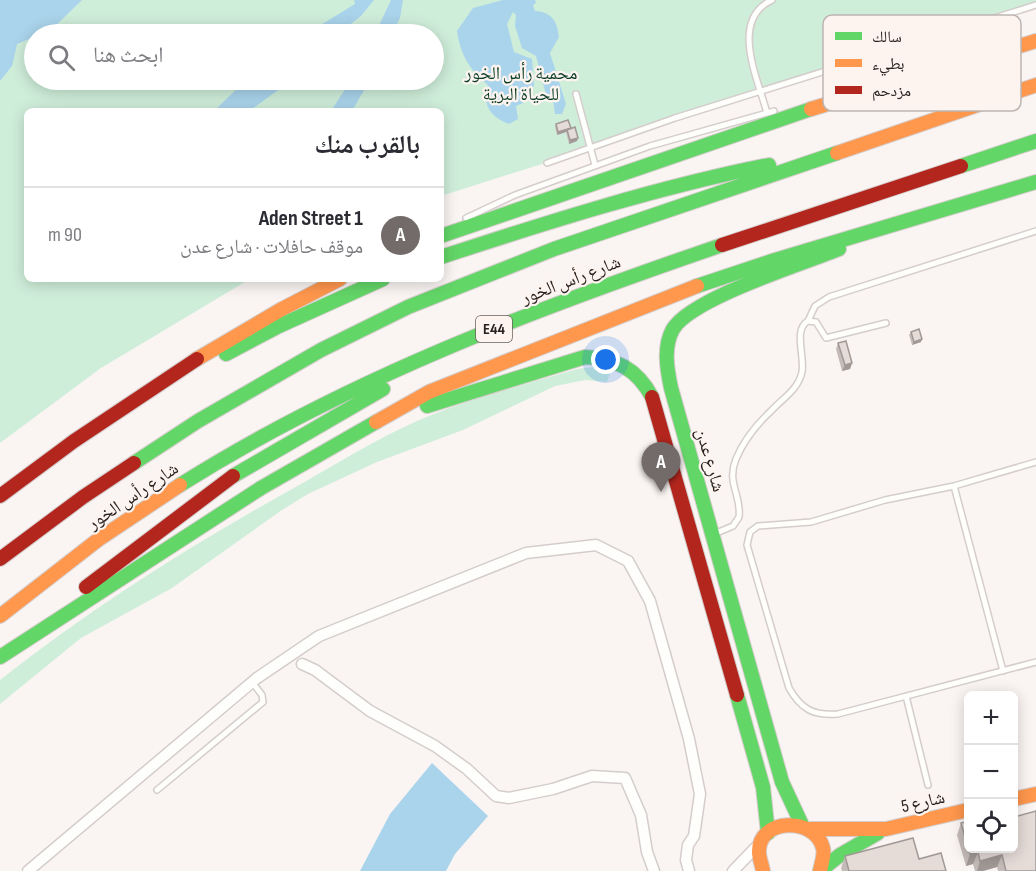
<!DOCTYPE html>
<html lang="ar">
<head>
<meta charset="utf-8">
<style>
	body { margin:0; font-family:"Sofia Sans Condensed","Noto Naskh Arabic",sans-serif; background:#f7f7f7; color:#2b2b33; direction:rtl }
	.controls { position:absolute; right:18px; bottom:18px; display:grid; overflow:hidden; border-radius:9px; box-shadow:0 3px 15px #0003 }
	.controls button { width:54px; height:54px; display:grid; place-items:center; padding:0; border:0; border-bottom:2px solid #e1e1e2; background:#fff; color:#2b2b33; font:30px sans-serif }
	.you { position:absolute; left:606px; top:360px; width:21px; height:21px; margin:-15px; border:4px solid #fff; border-radius:50%; background:#1a73e8; box-shadow:0 0 0 9px #1a73e833 }
	.badge { display:grid; place-items:center; width:39px; height:39px; border-radius:50%; background:#726b69; color:#fff; font-size:20px; font-weight:700 }
	.pin { position:absolute; translate:-50% -50px; filter:drop-shadow(0 2px 3px #0008) }
	.pin::after { content:''; position:absolute; top:32px; width:21px; height:18px; background:inherit; clip-path:polygon(0 0,100% 0,50% 100%) }
	.list { margin:0; padding:0; list-style:none }
	h2 { display:flex; justify-content:space-between; align-items:center; height:78px; margin:0; padding:0 24px; font-size:26px }
	h2 small { font-size:20px; font-weight:400; color:#7c7c81 }
	.list li { display:grid; grid-template-columns:39px 1fr auto; gap:18px; align-items:center; box-sizing:border-box; height:96px; padding:0 24px; border-top:2px solid #e1e1e2 }
	.list b { display:block; font-size:22px; white-space:nowrap }
	.list p { margin:0; font-size:20px; white-space:nowrap; color:#7c7c81 }
	.list em { font-size:20px; font-style:normal; color:#7c7c81 }
	.icon { flex:none; width:33px; height:33px; fill:none; stroke:currentColor; stroke-width:2; stroke-linecap:round; stroke-linejoin:round }
	.map { position:relative; flex:none; width:1036px; height:871px; overflow:hidden; direction:ltr }
	.search { position:absolute; background:#fff; box-shadow:0 3px 15px #0003; left:24px; top:24px; width:420px; height:66px; display:flex; align-items:center; gap:15px; box-sizing:border-box; padding:0 21px; border-radius:33px; color:#7c7c81; font-size:22px }
	.panel { position:absolute; background:#fff; box-shadow:0 3px 15px #0003; left:24px; top:108px; width:420px; height:174px; border-radius:9px; direction:rtl }
	.map>svg:first-child { display:block }
	.green { fill:#cfeeda; fill-rule:evenodd }
	.water { fill:#aad4ec }
	.lines { fill:none; stroke-linecap:round; stroke-linejoin:round }
	.lane-casing { stroke:#d4cdcb; stroke-width:8 }
	.street-casing { stroke:#d4cdcb; stroke-width:13 }
	.fast-casing { stroke:#d4cdcb; stroke-width:16 }
	.slow-casing { stroke:#d4cdcb; stroke-width:16 }
	.jam-casing { stroke:#d4cdcb; stroke-width:16 }
	.lane { stroke:#fefefd; stroke-width:5 }
	.street { stroke:#fefefd; stroke-width:10 }
	.fast { stroke:#63d668; stroke-width:14 }
	.slow { stroke:#ff974d; stroke-width:14 }
	.jam { stroke:#b3261e; stroke-width:14 }
	.wall { fill:#c5bcb9 }
	.shaded-wall { fill:#a09996 }
	.building { fill:#e5dbd7; stroke:#a09996; stroke-width:1.5 }
	.labels { text-anchor:middle; dominant-baseline:central; stroke-width:4.5; stroke-linejoin:round; paint-order:stroke }
	.shield { fill:#fdf4f0; stroke:#69605d; stroke-width:1.5 }
	.shield-label { font-size:16px; font-weight:bold; fill:#29211e }
	.park-label { font-size:18px; fill:#0a3d26; stroke:#fdf4f0 }
	.street-label { font-size:18px; fill:#29211e; stroke:#fdf4f0 }
	.key { fill:#fdf4f0; stroke:#bdb5b1; stroke-width:1.5 }
	.key-label { font-size:16px; fill:#29211e }
</style>
</head>
<body>
<div class="map">
<svg width="1036" height="871" viewBox="0 0 1036 871">
	<rect width="100%" height="100%" fill="#faf5f3"/>
	<!-- green -->
	<path class="green" d="M 0,0 L 1036,0 L 1036,7 L 441,196 L 441,111 L 27,111 L 27,279 L 250,279 L 101,368 L 0,443 ZM 34,34 L 434,34 L 434,80 L 34,80 Z
		M 594,367 L 611,370 L 607,382 L 586,380 L 555,386 L 463,430 L 377,462 L 308,494 L 282,510 L 172,588 L 81,638 L 0,704 L 0,680 C 94,606 196,542 301,484 C 339,462 377,439 417,421 C 468,399 524,385 577,369 Z"/>
	<!-- water -->
	<path class="water" d="M 0,0 L 82,0 L 50,31 L 34,34 L 34,37 L 17,44 L 12,66 L 0,81 Z
		M 354,0 L 374,0 L 361,16 L 338,34 L 306,34 L 355,4 Z
		M 391,0 L 403,0 L 400,18 L 392,34 L 375,34 Z
		M 503,0 L 535,0 L 536,3 L 533,5 L 535,11 C 552,12 557,21 559,37 L 550,53 L 566,104 L 562,114 L 555,114 L 553,99 L 546,95 L 536,56 L 522,48 L 515,26 L 516,15 L 513,12 L 507,24 L 514,52 L 532,59 L 534,86 L 524,92 L 523,103 L 516,106 L 518,119 L 509,124 C 490,117 482,105 488,85 C 470,71 460,54 457,31 L 473,8 Z
		M 246,80 L 292,80 L 249,111 L 214,111 Z
		M 351,80 L 370,80 L 352,111 L 331,111 Z
		M 432,763 L 488,816 L 455,854 L 446,871 L 360,871 L 390,814 Z"/>
	<g class="lines">
		<defs>
			<path id="lane" d="M 576,94 L 595,165
				M 767,113 C 758,79 729,20 772,0
				M 547,163 L 675,118 L 1036,5
				M 466,218 L 515,195 L 650,146 L 774,111
				M 808,321 L 815,306 L 829,297 L 1036,231
				M 1036,462 L 954,486 L 885,500 L 811,522 L 758,526 L 750,532 L 747,545 L 789,688 C 801,709 813,716 838,714 L 1036,662
				M 954,486 L 1003,671
				M 714,534 L 733,526 L 739,517 C 742,496 726,483 736,459 C 743,442 757,424 771,411 C 783,398 798,390 802,372 C 805,357 793,329 808,321 L 816,322 L 826,338 L 886,323
				M 906,696 L 928,785
				M 157,790 L 263,702 L 262,695 L 252,682"/>
			<path id="street" d="M 302,664 L 315,670 L 370,711 L 435,746 L 467,769 L 496,796 L 509,798 L 553,789 L 592,776 L 625,778 L 641,815 L 647,852 L 654,871
				M 28,871 L 257,678 L 319,636 L 526,553 L 596,545 L 628,561 L 650,601 L 689,739 L 700,794 L 694,836 L 688,845 L 686,860 L 689,871
				M 733,871 L 760,843"/>
			<path id="fast" d="M 961,166 L 1036,141
				M 441,236 L 811,109
				M 441,257 C 548,222 658,187 769,165
				M 697,286 L 772,261 L 1036,182
				M 226,354 L 279,326 L 383,279
				M 427,406 L 585,357 C 616,358 637,369 652,397
				M 134,463 L 198,421 L 321,350 L 408,307 L 554,249 L 837,153
				M 233,476 L 383,389
				M 180,485 C 348,379 535,309 722,245
				M 0,657 L 261,488 L 376,422
				M 737,695 L 763,787 L 768,833
				M 802,825 L 782,782 L 671,388 C 667,369 663,347 673,329 C 692,298 802,264 839,249
				M 820,871 L 840,855 L 878,833"/>
			<path id="slow" d="M 811,109 L 1036,41
				M 837,153 L 1036,85
				M 197,359 L 282,309 L 340,279
				M 376,422 L 429,392 L 697,286
				M 0,616 L 99,539 L 180,485
				M 1014,799 L 1036,794
				M 811,829 L 886,829 L 968,810
				M 763,871 C 762,865 759,858 759,852 C 758,818 815,816 823,848 C 825,855 821,864 820,871"/>
			<path id="jam" d="M 722,245 L 961,166
				M 652,397 L 737,695
				M 0,496 L 74,441 L 197,359
				M 0,559 L 83,497 L 134,463
				M 86,587 L 233,476"/>
		</defs>
		<!-- lane casing -->
		<use href="#lane" class="lane-casing"/>
		<!-- street casing -->
		<use href="#street" class="street-casing"/>
		<!-- fast casing -->
		<use href="#fast" class="fast-casing"/>
		<!-- slow casing -->
		<use href="#slow" class="slow-casing"/>
		<!-- jam casing -->
		<use href="#jam" class="jam-casing"/>
		<!-- lane -->
		<use href="#lane" class="lane"/>
		<!-- street -->
		<use href="#street" class="street"/>
		<!-- fast -->
		<use href="#fast" class="fast"/>
		<!-- slow -->
		<use href="#slow" class="slow"/>
		<!-- jam -->
		<use href="#jam" class="jam"/>
	</g>
	<!-- wall -->
	<path class="wall" d="M 556,124 L 571,128 L 578,138 L 577,141 L 569,144 L 566,132 L 557,135 L 555,127 Z
		M 911,332 L 921,342 L 912,345 L 909,335 Z
		M 838,343 L 852,363 L 850,369 L 842,371 L 836,349 Z
		M 1036,811 L 1036,871 L 998,871 L 997,867 L 983,871 L 975,871 L 973,864 L 966,866 L 957,835 L 961,823 L 969,849 Z
		M 845,856 L 919,859 L 946,871 L 842,871 L 841,868 Z"/>
	<!-- shaded-wall -->
	<path class="shaded-wall" d="M 567,130 L 566,132 L 557,135 L 558,132 Z
		M 578,138 L 577,141 L 569,144 L 570,140 Z
		M 922,339 L 921,342 L 912,345 L 914,342 Z
		M 852,363 L 850,369 L 842,371 L 845,365 Z
		M 978,852 L 973,864 L 966,866 L 970,854 Z
		M 1002,855 L 997,867 L 983,871 L 977,871 L 980,861 Z"/>
	<!-- building -->
	<path class="building" d="M 568,120 L 571,128 L 558,132 L 556,124 Z
		M 575,127 L 578,138 L 570,140 L 567,130 Z
		M 919,329 L 922,339 L 914,342 L 911,332 Z
		M 846,341 L 852,363 L 845,365 L 838,343 Z
		M 1036,811 L 1036,871 L 1006,871 L 1002,855 L 980,861 L 978,852 L 970,854 L 961,823 L 969,821 L 969,849 L 1014,849 L 1014,817 Z
		M 913,838 L 919,859 L 941,853 L 946,871 L 849,871 L 845,856 Z"/>
	<g class="labels">
		<!-- shield labels -->
		<rect class="shield" x="476" y="316" width="36" height="26" rx="4.5"/>
		<g class="shield-label">
			<text x="494" y="329">E44</text>
		</g>
		<!-- park labels -->
		<g class="park-label">
			<text x="521" y="73">محمية رأس الخور<tspan x="521" dy="21">للحياة البرية</tspan></text>
		</g>
		<!-- street labels -->
		<g class="street-label">
			<text transform="translate(571 280) rotate(-21)">شارع رأس الخور</text>
			<text transform="translate(710 460) rotate(74)">شارع عدن</text>
			<text transform="translate(133 496) rotate(-34)">شارع رأس الخور</text>
			<text transform="translate(923 802) rotate(-13)">شارع 5</text>
		</g>
	</g>
	<!-- legend -->
	<rect x="823" y="15" width="198" height="96" rx="9" class="key"/>
	<rect x="835" y="32" width="27" height="8" fill="#63d668"/>
	<rect x="835" y="59" width="27" height="8" fill="#ff974d"/>
	<rect x="835" y="86" width="27" height="8" fill="#b3261e"/>
	<g class="key-label">
		<text x="872" y="42">سالك</text>
		<text x="872" y="69">بطيء</text>
		<text x="872" y="96">مزدحم</text>
	</g>
</svg>
<div class="controls">
<button>+</button>
<button>−</button>
<button><svg class="icon" aria-label="locate" viewBox="0 0 24 24"><circle cx="12" cy="12" r="6"/><path d="M12 2v4M12 18v4M2 12h4M18 12h4"/></svg></button>
</div>
<div class="you"></div>
<div class="pin badge" style="left:661px;top:492px">A</div>
<div class="search"><svg class="icon" aria-label="search" viewBox="0 0 24 24"><circle cx="10" cy="10" r="6"/><path d="M15 15l6 6"/></svg>ابحث هنا</div>
<section class="panel">
<h2>بالقرب منك<small></small></h2>
<ul class="list">
<li><span class="badge">A</span><div><b>Aden Street 1</b><p>موقف حافلات · شارع عدن</p></div><em>90 m</em></li>
</ul>
</section>
</div>
</body>
</html>
